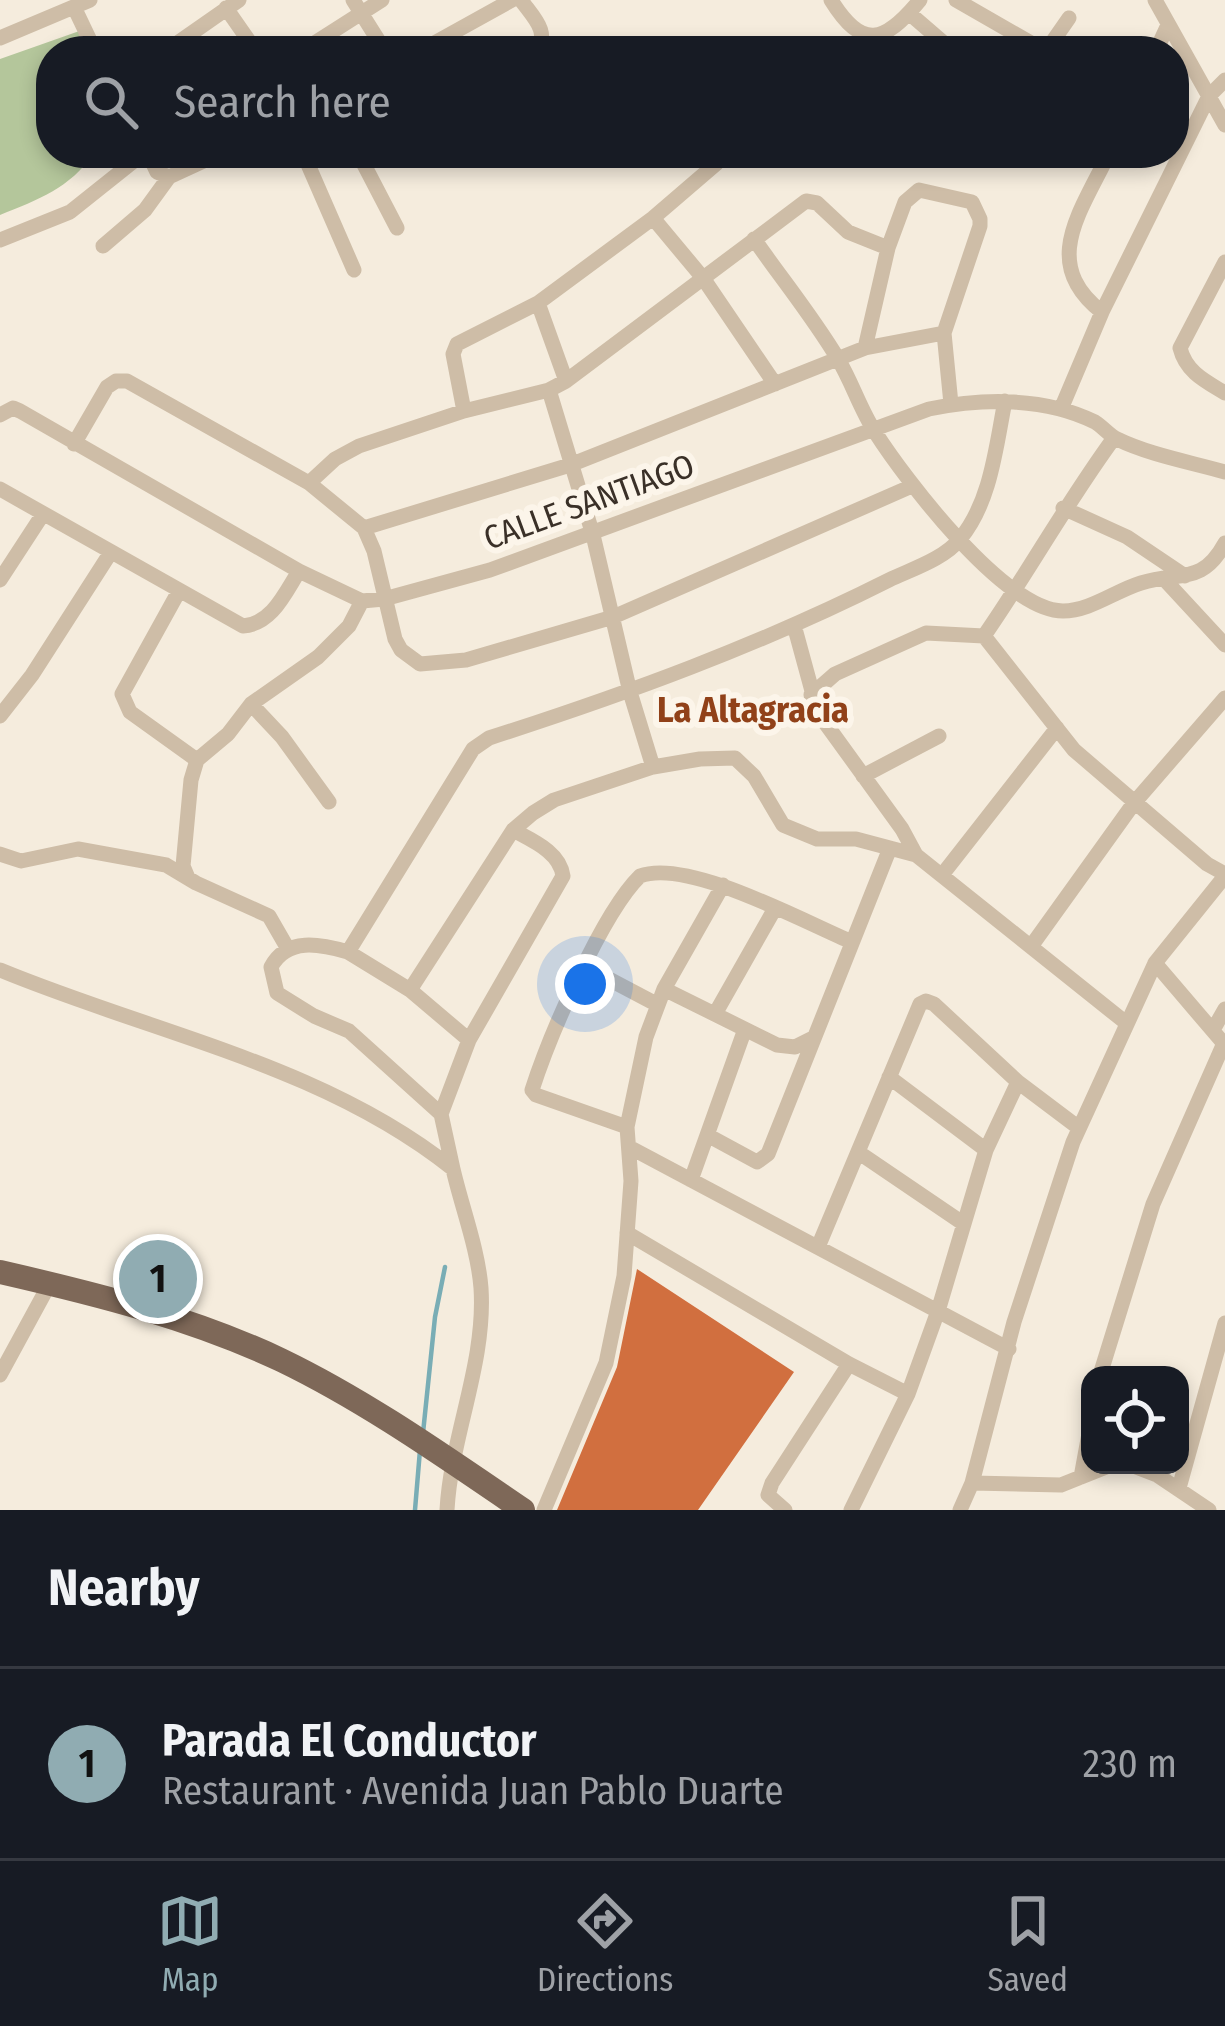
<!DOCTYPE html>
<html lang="en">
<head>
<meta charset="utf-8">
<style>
	body { margin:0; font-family:"Fira Sans Condensed",sans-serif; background:#20242c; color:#f1f3f6 }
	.controls { position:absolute; right:36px; bottom:36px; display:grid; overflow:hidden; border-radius:24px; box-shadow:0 6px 18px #0003 }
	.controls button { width:108px; height:108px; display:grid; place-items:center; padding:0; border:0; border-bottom:3px solid #363941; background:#171b24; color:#f1f3f6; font:60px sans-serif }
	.you { position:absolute; left:585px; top:984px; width:42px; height:42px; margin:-30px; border:9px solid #fff; border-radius:50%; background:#1a73e8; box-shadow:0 0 0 18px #1a73e833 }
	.badge { display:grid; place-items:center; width:78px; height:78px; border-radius:50%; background:#90acb2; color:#111; font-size:39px; font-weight:700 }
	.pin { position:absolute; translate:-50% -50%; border:6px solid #fff; box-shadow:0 3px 12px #0006 }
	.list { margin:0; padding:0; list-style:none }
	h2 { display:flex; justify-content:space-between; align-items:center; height:156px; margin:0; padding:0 48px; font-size:51px }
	h2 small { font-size:39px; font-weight:400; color:#9ea1a6 }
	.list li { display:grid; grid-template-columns:78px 1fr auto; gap:36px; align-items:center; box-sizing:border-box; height:192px; padding:0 48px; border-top:3px solid #363941 }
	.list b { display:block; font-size:45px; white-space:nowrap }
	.list p { margin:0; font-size:39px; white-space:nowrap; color:#9ea1a6 }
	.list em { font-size:39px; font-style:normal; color:#9ea1a6 }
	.icon { flex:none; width:66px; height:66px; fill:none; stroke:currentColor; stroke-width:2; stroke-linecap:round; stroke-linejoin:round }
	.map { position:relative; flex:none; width:1225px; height:1510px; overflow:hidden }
	.search { position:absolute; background:#171b24; box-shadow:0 6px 18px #0003; left:36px; right:36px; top:36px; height:132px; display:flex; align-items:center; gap:30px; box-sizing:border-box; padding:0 42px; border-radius:48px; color:#9ea1a6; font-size:45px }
	.sheet { height:348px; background:#171b24 }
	nav { display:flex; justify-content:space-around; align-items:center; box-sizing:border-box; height:168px; border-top:3px solid #363941; background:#171b24; font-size:33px; color:#9ea1a6 }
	nav a { display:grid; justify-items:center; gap:6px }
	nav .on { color:#90acb2 }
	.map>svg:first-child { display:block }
	.green { fill:#b4c69b }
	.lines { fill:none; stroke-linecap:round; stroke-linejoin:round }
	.stream { stroke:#79adb5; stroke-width:4.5 }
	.building { fill:#d16f3f }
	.street { stroke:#cebda7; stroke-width:15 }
	.primary { stroke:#7e6858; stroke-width:24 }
	.labels { text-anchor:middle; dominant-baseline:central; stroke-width:12; stroke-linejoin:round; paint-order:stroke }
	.street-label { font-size:33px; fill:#3a3028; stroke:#fcf5ea }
	.neighbourhood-label { font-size:36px; font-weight:bold; fill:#914119; stroke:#fcf5ea }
</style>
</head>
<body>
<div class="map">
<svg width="1225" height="1510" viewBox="0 0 1225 1510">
	<rect width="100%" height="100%" fill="#f5ecdd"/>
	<!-- green -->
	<path class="green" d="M 88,28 L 100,51 L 51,51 L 51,153 L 94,153 C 69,189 39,199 0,215 L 0,59 Z"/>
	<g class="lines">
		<!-- stream -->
		<path class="stream" d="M 423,1433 L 435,1317 L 445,1267
			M 415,1510 L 420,1450"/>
	</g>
	<!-- building -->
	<path class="building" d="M 637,1269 L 794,1372 L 698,1510 L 557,1510 L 617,1367 Z"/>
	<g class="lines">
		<!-- street -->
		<path class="street" d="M 353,0 L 385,51
			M 521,0 C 532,16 552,33 535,51
			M 831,0 C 862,50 884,44 920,0
			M 956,0 L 1045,51
			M 1155,0 L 1225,125
			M 74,7 L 95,51
			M 226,8 L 256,51
			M 909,13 L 953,51
			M 0,38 L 90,0
			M 179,51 L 179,42 L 239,0
			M 302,51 L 382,0
			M 420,51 L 512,0
			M 1046,51 L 1069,18
			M 1156,51 L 1168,25
			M 148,153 L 157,172 L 169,177
			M 303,153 L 354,270
			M 358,153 L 397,228
			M 653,218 L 703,278 L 775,384
			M 754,239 C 781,278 813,317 838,359 C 852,382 860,409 875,432 C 905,479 1005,611 1063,611 C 1090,611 1115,591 1141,583 C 1181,571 1202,585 1225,543
			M 0,240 L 70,212 L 144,153
			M 103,246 L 145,210 L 169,177 L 221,153
			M 1225,262 L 1180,348 C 1186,372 1205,381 1225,393
			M 1102,312 C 1039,263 1081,212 1109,153
			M 865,348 L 888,248
			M 566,381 L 538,303 L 653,218 L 717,163
			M 549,390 L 593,535 L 630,692 L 653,767
			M 1061,409 L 1102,312 L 1209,96 L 1225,80
			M 464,411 L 453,354 L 457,344 L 538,303
			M 0,415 L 13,408 L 20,411 L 299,571 L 362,601 L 384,599 L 490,570 L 929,409 C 983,398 1045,397 1095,422 C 1103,427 1109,435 1117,439 C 1150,455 1190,462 1225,472
			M 74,444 L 107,387 L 116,381 L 127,381 L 309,483 L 364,528 L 374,551 L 395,639 L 401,650 L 420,664 L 466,660 L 613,617 L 912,486
			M 309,483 L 335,459 L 359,446 L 464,411 L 549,390 L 566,381 L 806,201 L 817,203 L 848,232 L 888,248 L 905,202 L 919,190 L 972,202 L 980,219 L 980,226 L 944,333 L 951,404
			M 0,489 L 243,626 C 272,624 285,593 299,571
			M 1063,508 L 1127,537 L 1185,576
			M 364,528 L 570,465 L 865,348 L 944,333
			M 1164,579 L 1225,645
			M 0,580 L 43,514
			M 179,591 L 122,694 L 130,712 L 197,760
			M 794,625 L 818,713 L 902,829 L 916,855
			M 984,636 L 1074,750 L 1207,864 L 1225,874
			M 811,695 L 835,674 L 926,633 L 984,636 C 1029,571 1067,502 1114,438
			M 251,704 L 282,737 L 329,802
			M 0,716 L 32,675 L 111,552
			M 863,776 L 939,736
			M 0,854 L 21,861 L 78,849 L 166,865 L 196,883 L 269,916 L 288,949
			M 942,875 L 1057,728
			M 188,878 L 183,866 L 191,780 L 197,760 L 228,734 L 251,704 L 318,657 L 349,626 L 362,601
			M 1032,945 L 1134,803 L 1225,698
			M 348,952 C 320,944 287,937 271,967 L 277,993 L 314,1016 L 349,1031 L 441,1114
			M 1155,963 L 1225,1045
			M 586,967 L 658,1005
			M 0,970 C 152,1033 323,1065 453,1169 C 462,1208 478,1249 481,1288 C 486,1363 451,1436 447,1510
			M 664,989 L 777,1045 L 795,1047 L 811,1039
			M 410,990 L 348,952 L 473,749 L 489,738 C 626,694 760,645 889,580 C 912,569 944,559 960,539 C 991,502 996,446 1005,401
			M 715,1014 L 774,910
			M 1213,1030 L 1225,1009
			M 469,1040 L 563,876 C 560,852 533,841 513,830
			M 889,1077 L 986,1150
			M 627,1127 L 536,1095 L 532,1090 C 549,1037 602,913 640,876 C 688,858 804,922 852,942
			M 709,1136 L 757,1162 L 768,1154 L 890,848
			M 629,1147 L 1009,1349
			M 858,1152 L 964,1224
			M 453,1169 L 441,1114 L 469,1040 L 410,990 L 513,830 L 533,813 L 554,800 L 653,767 L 700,759 L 735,758 L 754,776 L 783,825 L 817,839 L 856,839 L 916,855 L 1125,1022
			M 691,1180 L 745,1029
			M 627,1233 L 849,1364 L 908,1394
			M 818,1247 L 920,1004 L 926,1001 L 934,1004 L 1018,1082 L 1079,1128
			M 0,1375 L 50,1283
			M 1100,1375 L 1153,1204 L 1224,1043
			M 1131,1465 L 1157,1475 L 1209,1510
			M 1081,1477 L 1090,1428
			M 972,1483 L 1061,1485 L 1111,1465
			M 1179,1488 L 1225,1323
			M 544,1510 L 606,1363 L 624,1276 L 631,1181 L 627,1127 L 646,1037 L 664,989 L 723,885
			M 785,1510 L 768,1495 L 772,1483 L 849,1364
			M 851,1510 L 908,1394 L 938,1311 L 986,1150 L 1018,1082
			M 960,1510 L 972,1483 L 1014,1322 L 1073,1142 L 1155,963 L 1225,876"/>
		<!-- primary -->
		<path class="primary" d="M 0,1272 C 96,1294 192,1318 281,1360 C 366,1401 445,1457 523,1510"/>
	</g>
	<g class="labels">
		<!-- street labels -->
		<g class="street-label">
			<text transform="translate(589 502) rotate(-20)">CALLE SANTIAGO</text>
		</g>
		<!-- neighbourhood labels -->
		<g class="neighbourhood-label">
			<text x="753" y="710">La Altagracia</text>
		</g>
	</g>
</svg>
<div class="controls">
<button><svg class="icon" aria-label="locate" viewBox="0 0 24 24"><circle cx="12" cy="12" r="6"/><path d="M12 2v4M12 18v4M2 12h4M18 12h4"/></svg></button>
</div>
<div class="you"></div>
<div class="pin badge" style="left:158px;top:1279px">1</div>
<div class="search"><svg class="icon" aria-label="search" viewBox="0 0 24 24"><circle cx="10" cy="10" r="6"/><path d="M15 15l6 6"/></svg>Search here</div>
</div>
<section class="sheet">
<h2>Nearby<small></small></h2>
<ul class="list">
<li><span class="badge">1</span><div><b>Parada El Conductor</b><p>Restaurant · Avenida Juan Pablo Duarte</p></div><em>230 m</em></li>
</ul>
</section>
<nav>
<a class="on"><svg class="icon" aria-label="map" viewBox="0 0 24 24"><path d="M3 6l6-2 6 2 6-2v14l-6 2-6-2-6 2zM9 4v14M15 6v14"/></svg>Map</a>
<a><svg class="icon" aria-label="directions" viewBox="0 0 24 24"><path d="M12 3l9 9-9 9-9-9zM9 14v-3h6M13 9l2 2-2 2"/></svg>Directions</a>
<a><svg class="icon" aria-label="saved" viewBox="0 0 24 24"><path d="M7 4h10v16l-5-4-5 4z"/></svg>Saved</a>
</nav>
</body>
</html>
